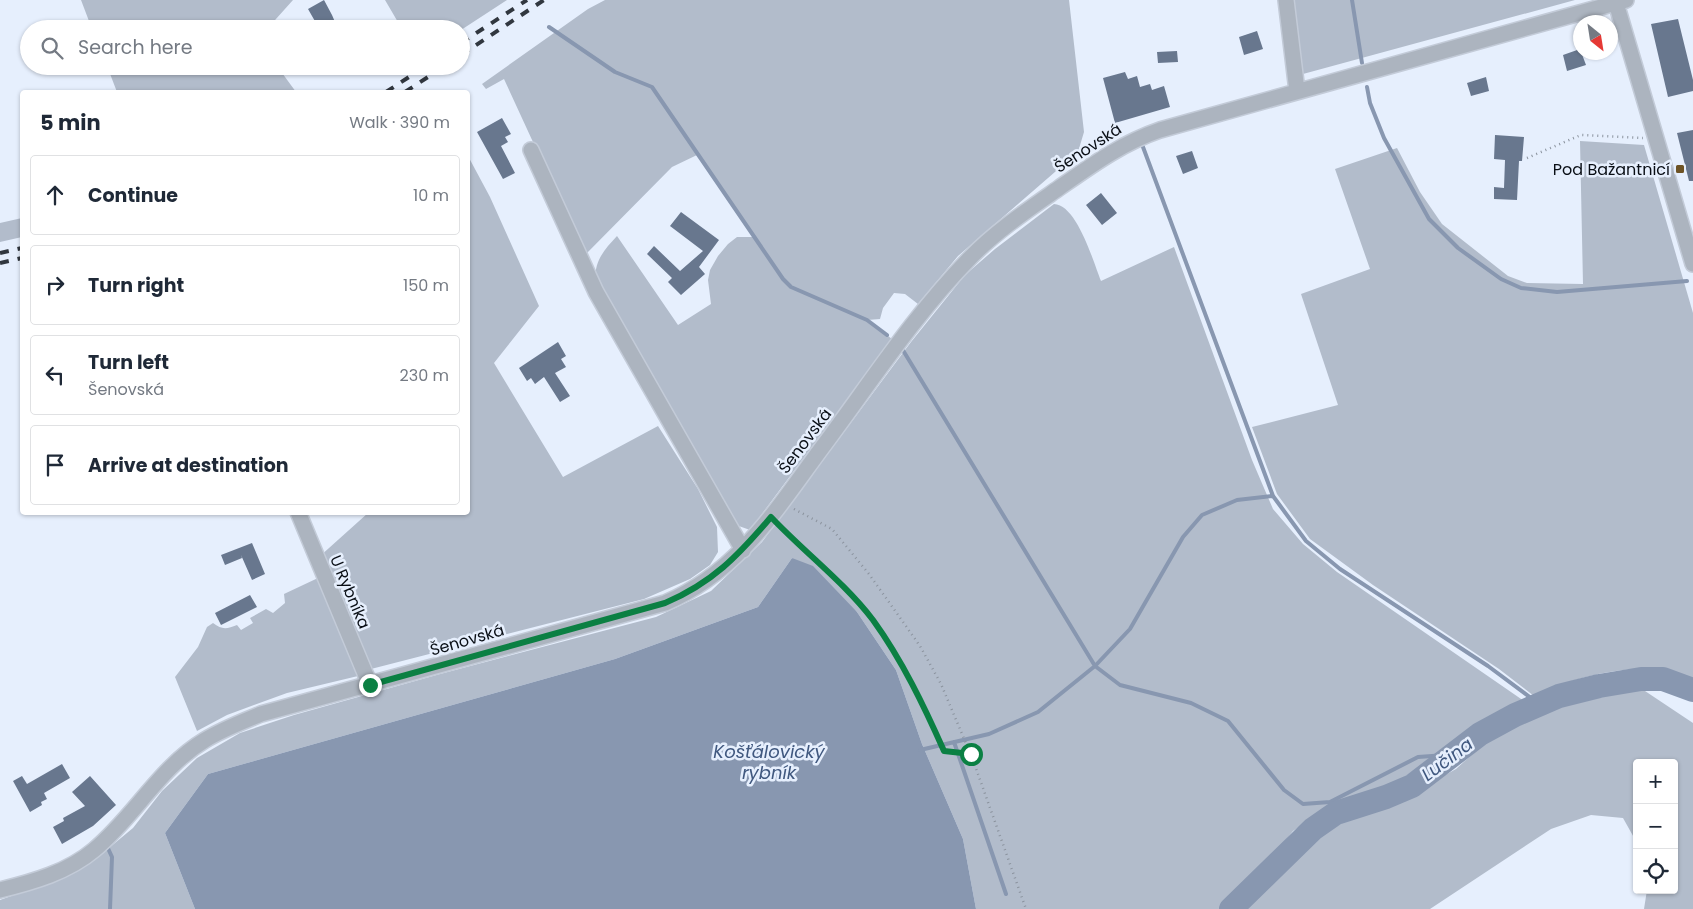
<!DOCTYPE html>
<html lang="en">
<head>
<meta charset="utf-8">
<style>
	body { margin:0; font-family:Poppins,sans-serif; background:#f6f6f7; color:#1f2937 }
	.controls { position:absolute; right:15px; bottom:15px; display:grid; overflow:hidden; border-radius:5px; box-shadow:0 1px 4px #0004 }
	.controls button { width:45px; height:45px; display:grid; place-items:center; padding:0; border:0; border-bottom:1px solid #e0e1e3; background:#fff; color:#1f2937; font:25px sans-serif }
	.compass { position:absolute; left:1573px; top:15px; width:45px; height:45px; border-radius:50%; background:#fff; box-shadow:0 1px 4px #0004; rotate:150deg }
	.stop { position:absolute; width:15px; height:15px; margin:-11px; border:4px solid #0b8043; border-radius:50%; background:#fff }
	.stop.end { background:#0b8043; border-color:#fff; box-shadow:0 1px 5px #0008 }
	.list { margin:0; padding:0; list-style:none }
	h2 { display:flex; justify-content:space-between; align-items:center; height:65px; margin:0; padding:0 20px; font-size:21px }
	h2 small { font-size:16px; font-weight:400; color:#747a83 }
	.list li { display:grid; grid-template-columns:32px 1fr auto; gap:15px; align-items:center; box-sizing:border-box; height:80px; margin:0 10px 10px; padding:0 10px; border:1px solid #e0e1e3; border-radius:5px }
	.list b { display:block; font-size:19px; white-space:nowrap }
	.list p { margin:0; font-size:16px; white-space:nowrap; color:#747a83 }
	.list em { font-size:16px; font-style:normal; color:#747a83 }
	.icon { flex:none; width:28px; height:28px; fill:none; stroke:currentColor; stroke-width:2; stroke-linecap:round; stroke-linejoin:round }
	.map { position:relative; flex:none; width:1693px; height:909px; overflow:hidden }
	.search { position:absolute; background:#fff; box-shadow:0 1px 4px #0004; left:20px; top:20px; width:450px; height:55px; display:flex; align-items:center; gap:12px; box-sizing:border-box; padding:0 18px; border-radius:28px; color:#747a83; font-size:19px }
	.panel { position:absolute; background:#fff; box-shadow:0 1px 4px #0004; left:20px; top:90px; width:450px; height:425px; border-radius:5px }
	.map>svg:first-child { display:block }
	.green { fill:#b2bccb }
	.water { fill:#8897b0 }
	.lines { fill:none; stroke-linecap:round; stroke-linejoin:round }
	.stream { stroke:#8897b0; stroke-width:4 }
	.river { stroke:#8897b0; stroke-width:24 }
	.building { fill:#68778e }
	.minor-casing { stroke:#c3cbd8; stroke-width:18 }
	.path { stroke:#8b939e; stroke-width:2.5; stroke-dasharray:1 4; stroke-linecap:butt }
	.minor { stroke:#acb4bf; stroke-width:15 }
	.rail { stroke:#31373f; stroke-width:4; stroke-dasharray:9 9; stroke-linecap:butt }
	.route { stroke:#0b8043; stroke-width:6 }
	.poi-dot { fill:#6d5325; stroke:#e6effd; stroke-width:2 }
	.labels { text-anchor:middle; dominant-baseline:central; stroke-width:5; stroke-linejoin:round; paint-order:stroke }
	.street-label { font-size:16px; fill:#090e15; stroke:#e6effd }
	.poi-label { font-size:16px; fill:#090e15; stroke:#e6effd; text-anchor:end }
	.water-label { font-size:18px; font-style:italic; fill:#40587f; stroke:#e6effd }
</style>
</head>
<body>
<div class="map">
<svg width="1693" height="909" viewBox="0 0 1693 909">
	<rect width="100%" height="100%" fill="#e6effd"/>
	<!-- green -->
	<path class="green" d="M 81,0 L 293,0 L 267,29 L 92,29 Z
		M 385,0 L 507,0 L 461,30 L 402,29 Z
		M 605,0 L 1069,0 L 1084,132 L 1078,152 L 958,256 L 918,304 L 905,294 L 894,293 L 883,308 L 880,319 L 867,320 L 892,339 L 750,530 L 736,525 L 595,280 C 595,260 604,250 617,236 L 678,325 L 711,304 L 708,280 L 710,270 L 718,256 L 728,244 L 737,237 L 754,237 L 697,155 L 672,167 L 585,255 L 504,79 L 486,89 L 482,84 L 588,9 Z
		M 1293,0 L 1575,0 L 1303,74 Z
		M 107,66 L 277,66 L 296,92 L 117,92 Z
		M 1580,141 L 1644,145 L 1693,313 L 1693,679 C 1649,657 1576,675 1534,696 L 1499,669 L 1373,585 L 1310,539 L 1277,494 L 1252,427 L 1338,405 L 1301,294 L 1370,269 L 1335,169 L 1397,148 L 1420,192 L 1442,224 L 1508,276 L 1527,283 L 1583,284 Z
		M 468,156 L 490,197 L 539,306 L 494,363 L 563,477 L 658,426 L 698,489 L 717,527 L 718,552 L 710,565 L 690,579 L 644,599 L 371,669 L 319,557 L 368,513 L 468,512 Z
		M 1054,204 C 1077,205 1093,261 1101,281 L 1174,247 L 1252,460 L 1273,509 L 1303,544 L 1337,572 L 1524,701 L 1453,741 L 1441,752 L 1394,784 L 1332,804 L 1293,831 L 1261,870 L 1219,909 L 976,909 L 963,839 L 922,744 L 896,670 L 857,612 L 792,558 L 758,607 L 615,659 L 208,774 L 165,833 L 195,909 L 0,909 L 0,900 L 62,878 L 92,862 L 133,828 L 162,791 L 197,758 L 240,733 L 294,715 L 440,674 L 656,617 L 711,591 L 762,542 L 911,342 L 965,275 L 995,249 Z
		M 22,218 L 22,237 L 0,242 L 0,223 Z
		M 318,578 L 358,676 L 287,693 L 227,715 L 197,731 L 175,677 L 198,647 L 207,627 L 213,623 C 222,630 227,629 237,625 L 241,630 L 253,623 L 250,618 L 266,609 L 273,613 L 285,603 L 284,594 Z
		M 1639,687 L 1693,723 L 1693,909 L 1644,909 L 1647,890 L 1674,890 L 1674,763 L 1637,763 L 1637,843 L 1623,818 L 1591,815 L 1551,829 L 1430,909 L 1246,909 L 1317,836 L 1358,815 L 1382,809 L 1418,790 L 1456,769 L 1487,741 L 1522,721 L 1592,696 Z"/>
	<!-- water -->
	<path class="water" d="M 792,558 L 813,566 L 857,612 L 896,670 L 922,744 L 963,839 L 976,909 L 195,909 L 165,833 L 208,774 L 615,659 L 758,607 Z"/>
	<g class="lines">
		<!-- stream -->
		<path class="stream" d="M 1352,0 L 1362,63
			M 549,27 L 615,72 L 652,87 L 783,279 L 791,287 L 867,320 L 887,335
			M 1367,87 L 1370,103 L 1384,138 L 1429,219 L 1458,248 L 1501,279 L 1521,288 L 1557,292 L 1687,281
			M 1143,147 L 1273,496
			M 901,347 L 1095,666 L 1120,685 L 1191,703 L 1228,721 L 1284,790 L 1303,804 L 1330,802 L 1418,757 L 1446,755 L 1451,758
			M 954,742 L 1006,894
			M 920,750 L 989,734 L 1038,712 L 1095,666 L 1130,629 L 1183,537 L 1202,515 L 1237,500 L 1273,496 L 1306,541 L 1340,569 L 1488,666 L 1539,704 L 1559,696
			M 106,844 L 112,857 L 110,909"/>
		<!-- river -->
		<path class="river" d="M 1231,909 L 1313,829 L 1336,813 L 1386,797 L 1412,786 L 1480,734 L 1515,715 L 1559,696 L 1599,686 L 1641,679 L 1663,679 L 1693,690"/>
	</g>
	<!-- building -->
	<path class="building" d="M 324,0 L 332,15 L 338,29 L 324,29 L 320,21 L 316,23 L 308,9 Z
		M 1678,19 L 1693,80 L 1693,91 L 1668,97 L 1651,24 Z
		M 1257,31 L 1263,49 L 1244,55 L 1239,37 Z
		M 1580,49 L 1586,65 L 1567,71 L 1563,55 Z
		M 1177,51 L 1178,62 L 1158,63 L 1157,52 Z
		M 1125,72 L 1128,79 L 1137,76 L 1140,87 L 1150,84 L 1152,90 L 1164,86 L 1170,107 L 1115,123 L 1103,78 Z
		M 1486,77 L 1489,91 L 1471,96 L 1467,83 Z
		M 502,118 L 511,134 L 505,137 L 508,142 L 501,146 L 515,173 L 503,179 L 477,132 Z
		M 1693,130 L 1693,181 L 1689,181 L 1677,133 Z
		M 1495,135 L 1524,137 L 1522,161 L 1519,161 L 1517,200 L 1494,199 L 1494,187 L 1504,188 L 1505,160 L 1494,159 Z
		M 1192,151 L 1198,168 L 1183,174 L 1176,156 Z
		M 1101,193 L 1117,213 L 1102,225 L 1086,205 Z
		M 681,212 L 719,240 L 699,267 L 705,274 L 681,295 L 668,282 L 672,278 L 647,254 L 654,246 L 680,271 L 703,251 L 670,226 Z
		M 558,342 L 566,356 L 561,359 L 566,367 L 555,373 L 570,396 L 560,402 L 544,377 L 535,384 L 531,378 L 527,381 L 519,368 Z
		M 252,543 L 265,574 L 252,580 L 241,555 L 242,558 L 225,565 L 221,555 Z
		M 250,595 L 257,607 L 221,625 L 215,613 Z
		M 62,764 L 70,778 L 44,793 L 47,799 L 41,802 L 42,805 L 30,812 L 13,781 L 22,776 L 27,784 Z
		M 90,776 L 116,805 L 93,826 L 62,844 L 53,827 L 64,821 L 63,818 L 85,806 L 72,792 Z"/>
	<g class="lines">
		<defs>
			<path id="minor" d="M 1286,0 L 1297,91
				M 1616,3 L 1693,264
				M 531,150 L 596,292 L 743,550
				M 298,512 L 370,685
				M 0,890 C 33,882 68,872 94,850 C 134,817 160,767 205,740 C 223,729 242,722 261,714 L 665,603 C 738,572 776,510 821,449 C 869,385 914,315 970,258 C 996,231 1029,209 1059,188 C 1092,165 1122,143 1160,130 L 1626,0"/>
		</defs>
		<!-- minor casing -->
		<use href="#minor" class="minor-casing"/>
		<!-- path -->
		<path class="path" d="M 1527,158 L 1581,135 L 1643,138
			M 794,509 L 832,529 L 869,574 L 920,646 L 941,684 L 973,760 L 1026,909
			M 780,527 C 810,559 845,586 872,620 C 902,659 924,706 944,751 L 971,754"/>
		<!-- minor -->
		<use href="#minor" class="minor"/>
		<!-- rail -->
		<path class="rail" d="M 461,43 L 527,0
			M 461,55 L 544,0
			M 386,92 L 426,66
			M 405,92 L 445,66
			M 0,253 L 22,248
			M 0,263 L 22,258"/>
	</g>
	<g class="lines">
		<!-- route -->
		<path class="route" d="M 370,685 L 665,603 C 712,583 738,556 771,517 C 804,552 844,582 873,620 C 902,660 924,706 944,751 L 971,754"/>
	</g>
	<!-- markers -->
	<rect class="poi-dot" x="1675" y="164" width="10" height="10" rx="2.5"/>
	<g class="labels">
		<!-- street labels -->
		<g class="street-label">
			<text transform="translate(1088 148) rotate(-33)">Šenovská</text>
			<text transform="translate(805 441) rotate(-53)">Šenovská</text>
			<text transform="translate(350 592) rotate(67)">U Rybníka</text>
			<text transform="translate(467 640) rotate(-16)">Šenovská</text>
		</g>
		<!-- poi labels -->
		<g class="poi-label">
			<text x="1670" y="169">Pod Bažantnicí</text>
		</g>
		<!-- water labels -->
		<g class="water-label">
			<text x="769" y="751">Košťálovický<tspan x="769" dy="21">rybník</tspan></text>
			<text transform="translate(1447 759) rotate(-37)">Lučina</text>
		</g>
	</g>
</svg>
<div class="controls">
<button>+</button>
<button>−</button>
<button><svg class="icon" aria-label="locate" viewBox="0 0 24 24"><circle cx="12" cy="12" r="6"/><path d="M12 2v4M12 18v4M2 12h4M18 12h4"/></svg></button>
</div>
<svg class="compass" viewBox="-18 -18 36 36"><path d="M0-13l5 13h-10z" fill="#e53935"/><path d="M0 13l5-13h-10z" fill="#747a83"/></svg>
<div class="stop" style="left:971px;top:754px"></div>
<div class="stop end" style="left:370px;top:685px"></div>
<div class="search"><svg class="icon" aria-label="search" viewBox="0 0 24 24"><circle cx="10" cy="10" r="6"/><path d="M15 15l6 6"/></svg>Search here</div>
<section class="panel">
<h2>5 min<small>Walk · 390 m</small></h2>
<ul class="list">
<li><svg class="icon" aria-label="ahead" viewBox="0 0 24 24"><path d="M12 20V5M6 11l6-6 6 6"/></svg><div><b>Continue</b></div><em>10 m</em></li>
<li><svg class="icon" aria-label="right" viewBox="0 0 24 24"><path d="M7 20v-9h11M14 6l5 5-5 5"/></svg><div><b>Turn right</b></div><em>150 m</em></li>
<li><svg class="icon" aria-label="left" viewBox="0 0 24 24"><path d="M17 20v-9H6M10 6l-5 5 5 5"/></svg><div><b>Turn left</b><p>Šenovská</p></div><em>230 m</em></li>
<li><svg class="icon" aria-label="arrive" viewBox="0 0 24 24"><path d="M6 21V4h12l-3 4 3 4H6"/></svg><div><b>Arrive at destination</b></div></li>
</ul>
</section>
</div>
</body>
</html>
